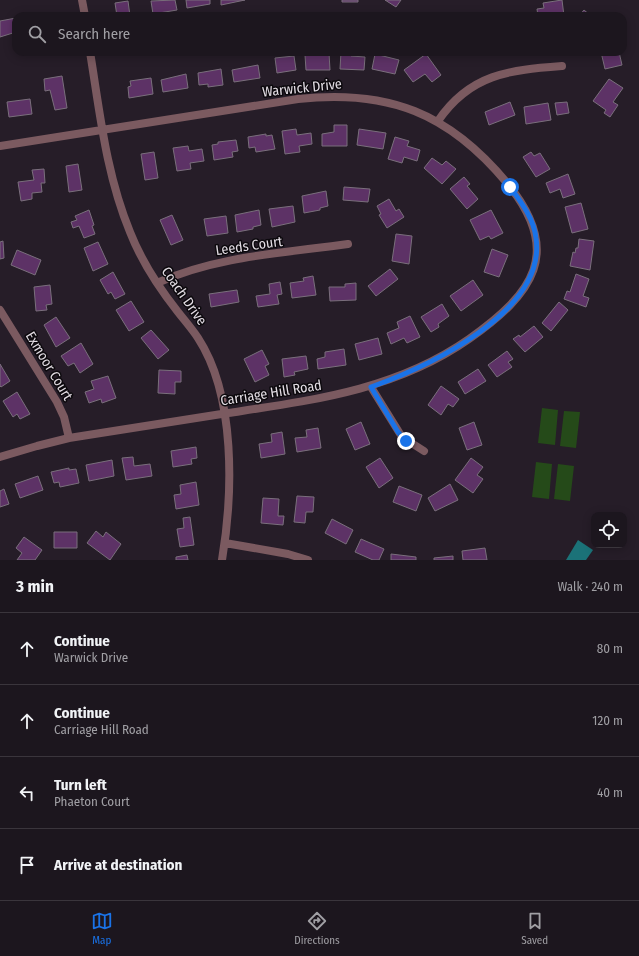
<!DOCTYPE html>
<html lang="en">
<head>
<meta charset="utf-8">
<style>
	body { margin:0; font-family:"Fira Sans Condensed",sans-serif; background:#29232b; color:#f1f3f6 }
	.controls { position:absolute; right:12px; bottom:12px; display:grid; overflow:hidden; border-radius:8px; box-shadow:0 2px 10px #0003 }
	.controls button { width:36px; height:36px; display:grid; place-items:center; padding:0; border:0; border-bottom:1px solid #3a353c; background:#1c161e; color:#f1f3f6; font:20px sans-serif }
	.stop { position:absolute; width:12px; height:12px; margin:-9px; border:3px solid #1a73e8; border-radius:50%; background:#fff }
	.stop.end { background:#1a73e8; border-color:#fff; box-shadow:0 1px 4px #0008 }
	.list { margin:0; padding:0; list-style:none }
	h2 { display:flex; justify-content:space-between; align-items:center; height:52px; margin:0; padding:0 16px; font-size:17px }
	h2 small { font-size:13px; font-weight:400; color:#a09fa4 }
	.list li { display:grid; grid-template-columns:26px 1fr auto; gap:12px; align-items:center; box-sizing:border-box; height:72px; padding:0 16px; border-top:1px solid #3a353c }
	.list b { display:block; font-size:15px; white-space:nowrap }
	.list p { margin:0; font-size:13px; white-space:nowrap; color:#a09fa4 }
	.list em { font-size:13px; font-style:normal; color:#a09fa4 }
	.icon { flex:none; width:22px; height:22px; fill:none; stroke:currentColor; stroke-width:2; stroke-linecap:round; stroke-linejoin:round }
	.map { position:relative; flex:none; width:639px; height:560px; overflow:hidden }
	.search { position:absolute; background:#1c161e; box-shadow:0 2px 10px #0003; left:12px; right:12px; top:12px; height:44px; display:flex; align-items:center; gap:10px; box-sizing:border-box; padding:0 14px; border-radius:12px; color:#a09fa4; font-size:15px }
	.sheet { height:340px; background:#1c161e }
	nav { display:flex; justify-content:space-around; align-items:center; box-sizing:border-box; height:56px; border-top:1px solid #3a353c; background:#1c161e; font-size:11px; color:#a09fa4 }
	nav a { display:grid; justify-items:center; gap:2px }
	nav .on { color:#1a73e8 }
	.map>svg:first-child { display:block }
	.green { fill:#254a19 }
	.water { fill:#1b7278 }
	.building { fill:#5d3266; stroke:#7a6f7c }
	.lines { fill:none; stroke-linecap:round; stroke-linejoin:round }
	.street { stroke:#7b5a60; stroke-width:8 }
	.route { stroke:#1a73e8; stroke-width:5 }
	.labels { text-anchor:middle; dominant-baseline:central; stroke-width:3; stroke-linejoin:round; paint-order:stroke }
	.street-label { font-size:14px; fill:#e3dde4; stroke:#0c090d }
</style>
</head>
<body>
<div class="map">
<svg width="639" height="560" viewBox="0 0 639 560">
	<rect width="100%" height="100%" fill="#261d28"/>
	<!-- green -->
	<path class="green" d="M 542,408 L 558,410 L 555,445 L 538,443 Z
		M 564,411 L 580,412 L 576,448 L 560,446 Z
		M 536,462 L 552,464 L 549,499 L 532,497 Z
		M 558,464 L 574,466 L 570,501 L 554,499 Z"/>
	<!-- water -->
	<path class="water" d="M 578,540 L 593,550 L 586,560 L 566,560 Z"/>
	<!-- building -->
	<path class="building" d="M 175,0 L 177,10 L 153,14 L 151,1 Z
		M 186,0 L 210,0 L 210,4 L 187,8 Z
		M 221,0 L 245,0 L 221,5 Z
		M 342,0 L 358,0 L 358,2 L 342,2 Z
		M 385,0 L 401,0 L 396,7 Z
		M 562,0 L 564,16 L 538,16 L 537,9 L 544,8 L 543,3 Z
		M 128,1 L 130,16 L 117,16 L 115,3 Z
		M 584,10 L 591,16 L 579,16 Z
		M 51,13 L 51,16 L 36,16 L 36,15 Z
		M 16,18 L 16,32 L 0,37 L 0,21 Z
		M 341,52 L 351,52 L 351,56 L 365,57 L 364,70 L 340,69 Z
		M 601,52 L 619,52 L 622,65 L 605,69 Z
		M 329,53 L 330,70 L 306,70 L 305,55 Z
		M 375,54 L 399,60 L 395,74 L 372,69 Z
		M 426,54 L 441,75 L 432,82 L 425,74 L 413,82 L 404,70 Z
		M 294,56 L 296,70 L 277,73 L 275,58 Z
		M 258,65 L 260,78 L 234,82 L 232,70 Z
		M 221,69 L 223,85 L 208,87 L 208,84 L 199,85 L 198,73 Z
		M 186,74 L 188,88 L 163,92 L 161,80 Z
		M 62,76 L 67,108 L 55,110 L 50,90 L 45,91 L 44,79 Z
		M 151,78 L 153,94 L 129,98 L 128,87 L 131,86 L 130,81 Z
		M 609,79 L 623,88 L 613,102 L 618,105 L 610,117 L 604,113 L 606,110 L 593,101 Z
		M 30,99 L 32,114 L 9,117 L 7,102 Z
		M 510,102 L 515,115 L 489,125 L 485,112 Z
		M 567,102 L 569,113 L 557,115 L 555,103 Z
		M 548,103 L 551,120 L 526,124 L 524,107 Z
		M 334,125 L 347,125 L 347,146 L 322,146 L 322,134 L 334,132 Z
		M 296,129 L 297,135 L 311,133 L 312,144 L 299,146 L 300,152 L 285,154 L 282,131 Z
		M 359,129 L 386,133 L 383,149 L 357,145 Z
		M 266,134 L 266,136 L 272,135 L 275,149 L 256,152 L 255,147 L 249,148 L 248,137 Z
		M 395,137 L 409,141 L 407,146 L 420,150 L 417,161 L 404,157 L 402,163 L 388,159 Z
		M 236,140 L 238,151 L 232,152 L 233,157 L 214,160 L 212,145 L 218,144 L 218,142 Z
		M 188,146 L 189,151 L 202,149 L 204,161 L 190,163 L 191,169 L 177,171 L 173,148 Z
		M 154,152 L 158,178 L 145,180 L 141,154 Z
		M 531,152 L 534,156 L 540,153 L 550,169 L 536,177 L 523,157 Z
		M 432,158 L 442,165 L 446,161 L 456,169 L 442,184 L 424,168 Z
		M 78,164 L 82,190 L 69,192 L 66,166 Z
		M 44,169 L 45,183 L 41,183 L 42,192 L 32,193 L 32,199 L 21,201 L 18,182 L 34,180 L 32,170 Z
		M 568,174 L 575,194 L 563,198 L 560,189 L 550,193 L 546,183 Z
		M 464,177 L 470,184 L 467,186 L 478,199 L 467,209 L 450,189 Z
		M 344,187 L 370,189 L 368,202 L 343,200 Z
		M 326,191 L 328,206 L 320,208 L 320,210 L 304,213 L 302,196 Z
		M 389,199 L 396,211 L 399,209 L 404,217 L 387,228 L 379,215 L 381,214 L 377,206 Z
		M 581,203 L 588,229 L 572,233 L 565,207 Z
		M 293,206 L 295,222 L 272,227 L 269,209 Z
		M 89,210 L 94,225 L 92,226 L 95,234 L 84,238 L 79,226 L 73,228 L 71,222 L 77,220 L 75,216 Z
		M 259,210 L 261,225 L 253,227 L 253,229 L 237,232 L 235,215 Z
		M 491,210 L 503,233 L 491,239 L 489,236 L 480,240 L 470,220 Z
		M 172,215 L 183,240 L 171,245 L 160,220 Z
		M 226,216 L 228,233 L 207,236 L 204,219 Z
		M 396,234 L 412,236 L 409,264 L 392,261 Z
		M 579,239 L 594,241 L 590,270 L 570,266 L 573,252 L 575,253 L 576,248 L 578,248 Z
		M 3,241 L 4,258 L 0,259 L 0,242 Z
		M 98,242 L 108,264 L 93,271 L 84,248 Z
		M 492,249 L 508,255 L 499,277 L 484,272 Z
		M 17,250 L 41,260 L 35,275 L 11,265 Z
		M 390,269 L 398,279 L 376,296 L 368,286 Z
		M 113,272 L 125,294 L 115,299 L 111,292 L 108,294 L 100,280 Z
		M 576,274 L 589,279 L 583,296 L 589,298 L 586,307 L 564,299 L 567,291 L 570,292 Z
		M 313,276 L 316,295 L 292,298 L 290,283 L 304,281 L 303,278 Z
		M 473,280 L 483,295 L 461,311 L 450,296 Z
		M 280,282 L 282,294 L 277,295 L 279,304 L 258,307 L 256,296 L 270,294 L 269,284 Z
		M 356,283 L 356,300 L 330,301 L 329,287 L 345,287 L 345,284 Z
		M 50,285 L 52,304 L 46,305 L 47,310 L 36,311 L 34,287 Z
		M 237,290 L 239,302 L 211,307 L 209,294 Z
		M 131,301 L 144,322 L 129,331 L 116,310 Z
		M 559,302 L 568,310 L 551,331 L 542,323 Z
		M 442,304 L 449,316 L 438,324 L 439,327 L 431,332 L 421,317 Z
		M 410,316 L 420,337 L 407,343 L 404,338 L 391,344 L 387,333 L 399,328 L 397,322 Z
		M 56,317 L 70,338 L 56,347 L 44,325 Z
		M 534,326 L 543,337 L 525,352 L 513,339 L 519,335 L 520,337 Z
		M 151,330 L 169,350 L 158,359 L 141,338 Z
		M 378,338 L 382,354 L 359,360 L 355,344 Z
		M 81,343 L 93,364 L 80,373 L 74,363 L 68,366 L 61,356 Z
		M 344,349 L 346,365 L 318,369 L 317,359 L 325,357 L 325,352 Z
		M 262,350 L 269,364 L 265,366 L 269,375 L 255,382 L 244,359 Z
		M 507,351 L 513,359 L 508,362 L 512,367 L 497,377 L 488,365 Z
		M 306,356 L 308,369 L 294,372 L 295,375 L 284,377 L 282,359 Z
		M 0,364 L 10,381 L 1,387 L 0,386 Z
		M 478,369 L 486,381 L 465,394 L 458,382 Z
		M 159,370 L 181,371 L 181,382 L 175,382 L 175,394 L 158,393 Z
		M 108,376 L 116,398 L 102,403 L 101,399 L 89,403 L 85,392 L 94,389 L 91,381 Z
		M 441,386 L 459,399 L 453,407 L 448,404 L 441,415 L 428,405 Z
		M 17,392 L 30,414 L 20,419 L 17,414 L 13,417 L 3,401 Z
		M 361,422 L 370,444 L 355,450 L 346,429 Z
		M 474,422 L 482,445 L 467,450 L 459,428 Z
		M 318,428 L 321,448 L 297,452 L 295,438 L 307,437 L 306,430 Z
		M 282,432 L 285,454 L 261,458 L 259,444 L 272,442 L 271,434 Z
		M 196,447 L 197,458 L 191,459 L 192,464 L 173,467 L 171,451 Z
		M 133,457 L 134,466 L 150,464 L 152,476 L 126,480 L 122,458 Z
		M 380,458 L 393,478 L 379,488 L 366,467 Z
		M 471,458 L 483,467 L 477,475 L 483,479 L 473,493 L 455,480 Z
		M 112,460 L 114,476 L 89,481 L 86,465 Z
		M 69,468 L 69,470 L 76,469 L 79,483 L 60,487 L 59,482 L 54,483 L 51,472 Z
		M 38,476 L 43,490 L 20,498 L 15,484 Z
		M 196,482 L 199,505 L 176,509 L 174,495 L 181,494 L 180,485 Z
		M 450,484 L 458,500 L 435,511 L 428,498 Z
		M 399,486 L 422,495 L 416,511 L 393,502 Z
		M 4,489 L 9,504 L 0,507 L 0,491 Z
		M 297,496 L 314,497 L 313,512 L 306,512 L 305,523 L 294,522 Z
		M 263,498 L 279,499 L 278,516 L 284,516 L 283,525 L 261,523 Z
		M 190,517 L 194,545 L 180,547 L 177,529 L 184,528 L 183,518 Z
		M 332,519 L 353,530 L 346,544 L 325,533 Z
		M 96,531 L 103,537 L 106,532 L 121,544 L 110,560 L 87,543 Z
		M 54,532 L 77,532 L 77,548 L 54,548 Z
		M 24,537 L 42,550 L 35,560 L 17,560 L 22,553 L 16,548 Z
		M 361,539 L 384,549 L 379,560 L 373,560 L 355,552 Z
		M 485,548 L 487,560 L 463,560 L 462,551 Z
		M 391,554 L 416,557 L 416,560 L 391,560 Z
		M 187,555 L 188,560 L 176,560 L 176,557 Z
		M 453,556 L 453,560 L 434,560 L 434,558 Z"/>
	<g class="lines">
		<!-- street -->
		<path class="street" d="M 82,0 L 85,16
			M 90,52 C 100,113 106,174 130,232 C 141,260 159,288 178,312 C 185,321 192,329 198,338 C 236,396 233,494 222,560
			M 438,121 C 470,74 509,70 562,66
			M 0,146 L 298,99 C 388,89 449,113 507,183 C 564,252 533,294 469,339 C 396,390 314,400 228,413 C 175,421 122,430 69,438 L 37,446 L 0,457
			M 157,283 C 216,256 284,253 348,244
			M 0,310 L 57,402 L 64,417 L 69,438
			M 371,387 L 402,437 L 424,451
			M 225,543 L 288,554 L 308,560"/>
	</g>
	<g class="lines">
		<!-- route -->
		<path class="route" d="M 406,441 L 398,432 L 371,387 C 427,367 547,312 536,238 C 534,219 521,202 510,187"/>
	</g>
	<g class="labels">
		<!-- street labels -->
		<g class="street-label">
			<text transform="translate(302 88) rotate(-6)">Warwick Drive</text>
			<text transform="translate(249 246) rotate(-8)">Leeds Court</text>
			<text transform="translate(184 296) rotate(55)">Coach Drive</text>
			<text transform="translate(49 366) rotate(59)">Exmoor Court</text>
			<text transform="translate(271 393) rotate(-9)">Carriage Hill Road</text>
		</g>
	</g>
</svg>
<div class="controls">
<button><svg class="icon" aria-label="locate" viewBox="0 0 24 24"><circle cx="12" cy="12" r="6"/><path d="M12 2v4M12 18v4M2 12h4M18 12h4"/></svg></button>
</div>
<div class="stop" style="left:510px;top:187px"></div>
<div class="stop end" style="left:406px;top:441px"></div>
<div class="search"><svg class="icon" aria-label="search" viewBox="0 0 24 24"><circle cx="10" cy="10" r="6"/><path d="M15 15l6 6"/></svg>Search here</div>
</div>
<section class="sheet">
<h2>3 min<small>Walk · 240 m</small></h2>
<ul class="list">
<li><svg class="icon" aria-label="ahead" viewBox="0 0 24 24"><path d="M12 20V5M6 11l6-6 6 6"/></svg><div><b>Continue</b><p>Warwick Drive</p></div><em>80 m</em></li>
<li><svg class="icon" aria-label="ahead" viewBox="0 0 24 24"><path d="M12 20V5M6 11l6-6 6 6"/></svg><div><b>Continue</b><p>Carriage Hill Road</p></div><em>120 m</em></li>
<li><svg class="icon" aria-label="left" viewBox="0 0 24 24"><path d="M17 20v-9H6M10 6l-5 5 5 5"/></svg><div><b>Turn left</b><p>Phaeton Court</p></div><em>40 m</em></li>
<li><svg class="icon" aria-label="arrive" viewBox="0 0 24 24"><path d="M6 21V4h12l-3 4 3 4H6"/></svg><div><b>Arrive at destination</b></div></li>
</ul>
</section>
<nav>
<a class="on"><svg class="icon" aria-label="map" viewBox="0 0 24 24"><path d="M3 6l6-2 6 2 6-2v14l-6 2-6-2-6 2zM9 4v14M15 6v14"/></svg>Map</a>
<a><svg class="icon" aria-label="directions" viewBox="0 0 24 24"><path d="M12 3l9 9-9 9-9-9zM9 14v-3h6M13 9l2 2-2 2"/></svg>Directions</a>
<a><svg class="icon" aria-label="saved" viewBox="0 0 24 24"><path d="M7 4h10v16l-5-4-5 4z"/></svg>Saved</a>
</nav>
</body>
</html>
